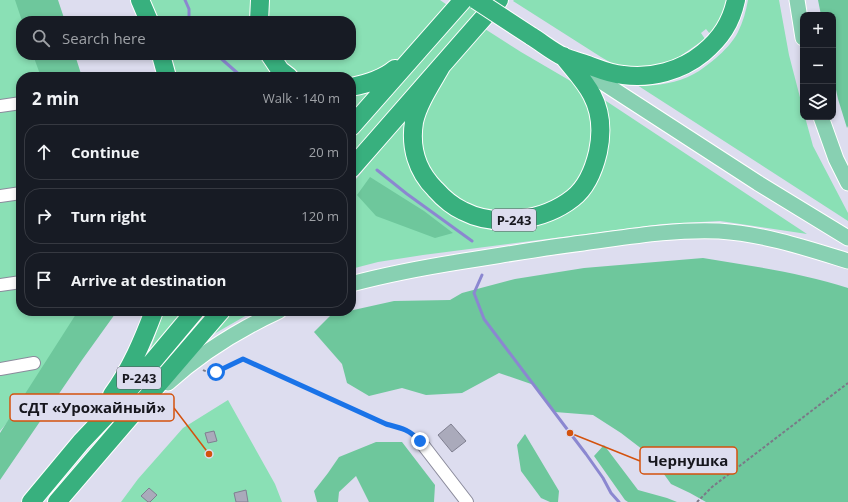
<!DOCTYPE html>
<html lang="en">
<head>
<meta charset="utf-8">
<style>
	body { margin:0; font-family:"Open Sans",sans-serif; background:#242831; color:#f1f3f6 }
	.controls { position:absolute; right:12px; top:12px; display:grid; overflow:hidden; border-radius:8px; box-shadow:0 2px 6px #0003 }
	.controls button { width:36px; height:36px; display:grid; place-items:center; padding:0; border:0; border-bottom:1px solid #363941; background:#171b24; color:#f1f3f6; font:20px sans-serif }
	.stop { position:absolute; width:12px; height:12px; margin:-9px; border:3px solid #1a73e8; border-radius:50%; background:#fff }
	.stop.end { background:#1a73e8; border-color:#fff; box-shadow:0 1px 4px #0008 }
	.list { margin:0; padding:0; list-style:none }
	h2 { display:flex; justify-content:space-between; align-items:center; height:52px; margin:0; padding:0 16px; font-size:17px }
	h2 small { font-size:13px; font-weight:400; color:#9ea1a6 }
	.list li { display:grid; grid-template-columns:26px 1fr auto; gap:12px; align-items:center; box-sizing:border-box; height:56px; margin:0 8px 8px; padding:0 8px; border:1px solid #363941; border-radius:16px }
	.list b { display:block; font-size:15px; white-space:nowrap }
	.list em { font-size:13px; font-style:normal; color:#9ea1a6 }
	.icon { flex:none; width:22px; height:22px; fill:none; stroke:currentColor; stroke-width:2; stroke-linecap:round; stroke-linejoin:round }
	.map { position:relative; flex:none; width:848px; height:502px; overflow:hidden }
	.search { position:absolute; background:#171b24; box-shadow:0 2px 6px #0003; left:16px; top:16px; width:340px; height:44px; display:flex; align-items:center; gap:10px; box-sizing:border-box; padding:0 14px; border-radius:16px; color:#9ea1a6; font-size:15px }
	.panel { position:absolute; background:#171b24; box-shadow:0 2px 6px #0003; left:16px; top:72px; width:340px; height:244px; border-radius:16px }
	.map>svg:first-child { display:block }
	.green { fill:#8ae0b5 }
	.forest { fill:#6ec79c }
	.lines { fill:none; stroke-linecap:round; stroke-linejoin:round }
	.stream { stroke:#8b87d0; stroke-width:3 }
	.building { fill:#aab; stroke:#7f7f90 }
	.minor-casing { stroke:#8b8b9c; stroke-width:14 }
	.major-casing { stroke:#fff; stroke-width:17 }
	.highway-casing { stroke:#fff; stroke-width:20 }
	.path { stroke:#7a7a87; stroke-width:2; stroke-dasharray:3 2; stroke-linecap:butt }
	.minor { stroke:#fff; stroke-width:12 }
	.major { stroke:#88d0b2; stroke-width:15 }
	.highway { stroke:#38b07e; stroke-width:18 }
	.highway-bridge-casing { stroke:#fff; stroke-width:20; stroke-linecap:butt }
	.highway-bridge { stroke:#38b07e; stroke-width:18 }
	.route { stroke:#1a73e8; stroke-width:5 }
	.labels { text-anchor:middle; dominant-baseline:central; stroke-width:3; stroke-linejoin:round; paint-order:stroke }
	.shield { fill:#ddddef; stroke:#52525d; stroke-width:1 }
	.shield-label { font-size:13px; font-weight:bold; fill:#17171e }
	.leader { fill:none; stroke:#d3520e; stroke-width:1.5 }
	.callout-dot { fill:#d3520e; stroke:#ddddef; stroke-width:1.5 }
	.callout { fill:#ddddef; stroke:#d3520e; stroke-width:1.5 }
	.callout-label { font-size:15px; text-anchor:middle; font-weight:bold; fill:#17171e }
</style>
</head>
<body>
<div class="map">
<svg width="848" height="502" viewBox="0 0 848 502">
	<rect width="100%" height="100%" fill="#ddddef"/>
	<!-- green -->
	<path class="green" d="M 0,0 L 22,0 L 29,21 L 21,21 L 21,55 L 39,55 L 45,77 L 21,77 L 21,311 L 103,311 L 0,431 Z
		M 150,0 L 253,0 L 252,21 L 159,21 Z
		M 266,0 L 440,0 L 450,7 L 400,59 L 388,67 L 351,82 L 351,77 L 299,77 L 294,74 L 277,55 L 351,55 L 351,21 L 265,21 Z
		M 472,0 L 492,0 L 351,160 L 351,135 Z
		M 514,0 L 727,0 C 724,13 718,23 710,34 L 706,29 L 701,33 L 705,39 L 679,57 L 668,63 L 657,67 L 625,68 L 613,64 L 601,57 L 513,1 Z
		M 748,0 L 779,0 L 789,55 L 803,109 L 803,117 L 805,117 L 813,146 L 848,213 L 848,221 L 637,85 C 658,87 682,82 699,71 C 705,67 711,62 716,58 C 724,51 733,42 738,32 C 743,22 746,11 748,0 Z
		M 485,29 L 521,52 L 574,83 L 583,92 L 594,116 L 591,158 L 572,190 L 538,210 L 497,214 L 469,207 L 446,193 L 423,158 L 420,132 L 425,108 L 441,79 Z
		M 171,55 L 262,55 L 278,77 L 177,77 Z
		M 382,82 L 351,117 L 351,94 Z
		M 600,97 L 807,234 L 720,221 L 663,224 L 423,255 L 378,262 L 351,269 L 351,185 L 411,114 L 412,163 L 483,224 L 581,198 Z
		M 164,311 L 185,311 L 149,353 Z
		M 232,311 L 254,311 L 200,342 Z
		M 228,400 L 275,484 L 282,502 L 121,502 L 138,479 L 183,428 Z"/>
	<!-- forest -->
	<path class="forest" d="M 15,0 L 58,0 L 65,21 L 22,21 Z
		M 818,0 L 848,0 L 848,126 L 847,128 L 838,99 L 833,76 L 833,15 L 821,15 Z
		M 33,55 L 75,55 L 82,77 L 41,77 Z
		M 370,177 L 424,211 L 453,233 L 435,238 L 376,216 L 357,195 Z
		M 703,258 C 752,266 801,273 848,288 L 848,502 L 706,502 L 690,493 L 671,484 L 651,456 L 621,433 L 593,415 L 555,412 L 534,385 L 499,373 L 462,393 L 426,395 L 402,388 L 369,396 L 347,383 L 342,364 L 314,332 L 331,315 L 394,301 L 450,300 L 462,293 L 515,279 L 584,268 Z
		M 78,311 L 94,311 L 115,314 L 82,360 L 0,480 L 0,433 Z
		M 525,434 L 559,491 L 558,502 L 550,502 L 541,498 L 521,471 L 517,445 Z
		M 376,442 L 402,442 L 435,485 L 434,502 L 369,502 L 356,476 L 339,492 L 338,502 L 317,502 L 314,491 L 328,473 L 339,457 Z
		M 604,445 L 638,490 L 667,498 L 677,502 L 628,502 L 625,500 L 594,456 Z"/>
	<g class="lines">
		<!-- stream -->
		<path class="stream" d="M 185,0 L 189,9 L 189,21
			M 217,55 L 242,77
			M 377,170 L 407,194 L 472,241
			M 482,275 L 474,293 L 484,319 L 570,433 L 586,454 L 603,478 L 611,493 L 619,502"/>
	</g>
	<!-- building -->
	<path class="building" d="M 451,424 L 466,441 L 452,452 L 438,435 Z
		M 214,431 L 217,441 L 208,443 L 205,433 Z
		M 149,488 L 157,495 L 150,502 L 148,502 L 141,496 Z
		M 246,490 L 248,502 L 236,502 L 234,493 Z"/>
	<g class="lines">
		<defs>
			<path id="minor" d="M 0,106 L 21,103
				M 0,196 L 21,193
				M 0,285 L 21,282
				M 0,369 L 34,363
				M 420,441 L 467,502"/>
			<path id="major" d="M 797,0 L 803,38
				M 579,67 L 758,183 L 848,238
				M 821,117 L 836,159 L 848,183
				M 351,284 C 388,274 426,267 464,261 C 503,255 543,248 583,243 C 628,237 673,229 719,231 C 764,234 806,248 848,261
				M 168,383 C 201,353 238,330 279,311"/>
			<path id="highway" d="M 140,0 L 149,21
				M 259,21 L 260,0
				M 531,36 C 541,42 553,52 564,57 C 572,60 580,62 588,65 C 599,69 610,74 623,75 C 651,79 681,71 703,53 C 721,38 731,23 736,0
				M 161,55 L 167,77
				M 270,55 L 280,70 L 289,77
				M 442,65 C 432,83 418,103 414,122 C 410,147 417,171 435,189 C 443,198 452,206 463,211 C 496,228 544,221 573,198 C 587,187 594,169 598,152 C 602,133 601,112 592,95 C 585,81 573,69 563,56
				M 351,87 C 367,84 383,79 395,69
				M 351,127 L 463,0
				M 351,169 L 499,0
				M 112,395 C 131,369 143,340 154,311
				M 31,502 L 81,442 L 117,404 L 195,311
				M 57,502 L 221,311"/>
		</defs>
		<!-- minor casing -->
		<use href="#minor" class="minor-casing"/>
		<!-- major casing -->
		<use href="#major" class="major-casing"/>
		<!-- highway casing -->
		<use href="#highway" class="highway-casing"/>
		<!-- path -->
		<path class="path" d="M 203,370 C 213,376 233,364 243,359 L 386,424 L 408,430 L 412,433
			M 697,502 L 712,487 L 848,383"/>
		<!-- minor -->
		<use href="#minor" class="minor"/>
		<!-- major -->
		<use href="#major" class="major"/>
		<!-- highway -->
		<use href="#highway" class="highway"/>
		<defs>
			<path id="highway-bridge" d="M 476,0 L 531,36"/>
		</defs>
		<!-- highway-bridge casing -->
		<use href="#highway-bridge" class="highway-bridge-casing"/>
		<!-- highway-bridge -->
		<use href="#highway-bridge" class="highway-bridge"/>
	</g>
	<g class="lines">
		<!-- route -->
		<path class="route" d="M 216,372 L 243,359 L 386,424 C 401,428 408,429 420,441"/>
	</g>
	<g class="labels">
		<!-- shield labels -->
		<g class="shield">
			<rect x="492" y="209" width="44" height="22" rx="3"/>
			<rect x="117" y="367" width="44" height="22" rx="3"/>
		</g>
		<g class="shield-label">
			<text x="514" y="220">Р-243</text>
			<text x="139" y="378">Р-243</text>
		</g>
	</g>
	<!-- callouts -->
	<path class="leader" d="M209 454L174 408M570 433L640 461"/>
	<g class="callout-dot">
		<circle cx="209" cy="454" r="4"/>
		<circle cx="570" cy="433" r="4"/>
	</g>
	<g class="callout">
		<rect x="10" y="394" width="164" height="27" rx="4"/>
		<rect x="640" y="447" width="97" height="27" rx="4"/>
	</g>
	<g class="callout-label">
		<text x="92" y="413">СДТ «Урожайный»</text>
		<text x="688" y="466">Чернушка</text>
	</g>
</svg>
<div class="controls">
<button>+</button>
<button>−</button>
<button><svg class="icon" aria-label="layers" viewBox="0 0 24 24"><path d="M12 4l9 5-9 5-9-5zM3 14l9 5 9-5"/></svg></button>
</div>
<div class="stop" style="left:216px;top:372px"></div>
<div class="stop end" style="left:420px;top:441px"></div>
<div class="search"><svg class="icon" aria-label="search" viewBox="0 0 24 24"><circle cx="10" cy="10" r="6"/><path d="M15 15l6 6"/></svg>Search here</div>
<section class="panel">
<h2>2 min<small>Walk · 140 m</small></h2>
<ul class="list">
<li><svg class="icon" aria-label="ahead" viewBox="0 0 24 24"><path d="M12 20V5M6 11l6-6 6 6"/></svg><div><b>Continue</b></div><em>20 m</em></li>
<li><svg class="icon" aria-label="right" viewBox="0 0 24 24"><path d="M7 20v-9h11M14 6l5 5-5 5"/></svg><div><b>Turn right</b></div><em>120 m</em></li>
<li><svg class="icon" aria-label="arrive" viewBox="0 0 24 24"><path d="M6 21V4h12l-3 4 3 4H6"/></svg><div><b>Arrive at destination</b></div></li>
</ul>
</section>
</div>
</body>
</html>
